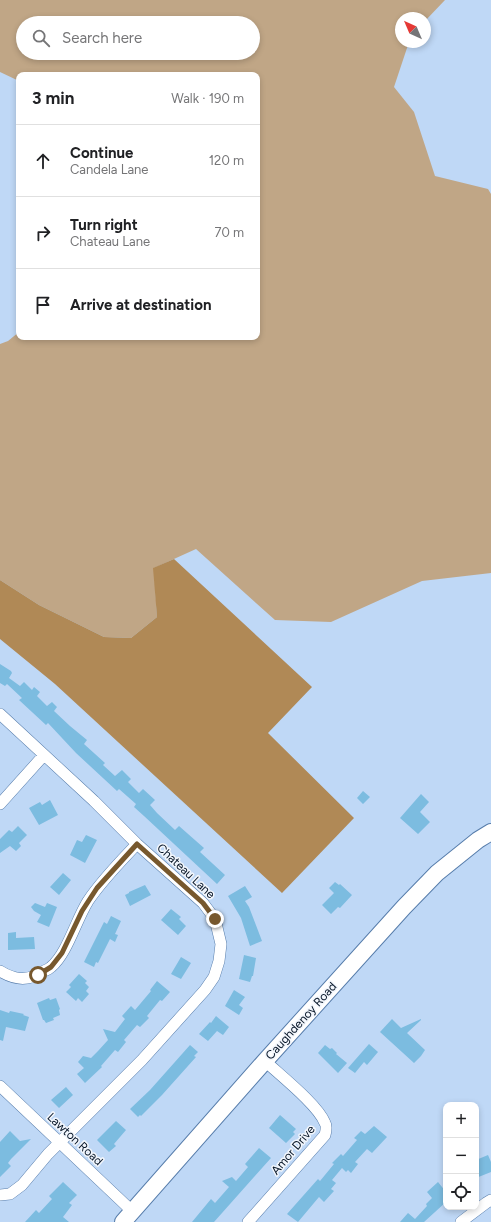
<!DOCTYPE html>
<html lang="en">
<head>
<meta charset="utf-8">
<style>
	body { margin:0; font-family:Figtree,sans-serif; background:#f6f6f6; color:#202124 }
	.controls { position:absolute; right:12px; bottom:12px; display:grid; overflow:hidden; border-radius:8px; box-shadow:0 2px 6px #0003 }
	.controls button { width:36px; height:36px; display:grid; place-items:center; padding:0; border:0; border-bottom:1px solid #e0e0e0; background:#fff; color:#202124; font:20px sans-serif }
	.compass { position:absolute; left:395px; top:12px; width:36px; height:36px; border-radius:50%; background:#fff; box-shadow:0 2px 6px #0003; rotate:316deg }
	.stop { position:absolute; width:12px; height:12px; margin:-9px; border:3px solid #77582d; border-radius:50%; background:#fff }
	.stop.end { background:#77582d; border-color:#fff; box-shadow:0 1px 4px #0008 }
	.list { margin:0; padding:0; list-style:none }
	h2 { display:flex; justify-content:space-between; align-items:center; height:52px; margin:0; padding:0 16px; font-size:17px }
	h2 small { font-size:13px; font-weight:400; color:#757577 }
	.list li { display:grid; grid-template-columns:26px 1fr auto; gap:12px; align-items:center; box-sizing:border-box; height:72px; padding:0 16px; border-top:1px solid #e0e0e0 }
	.list b { display:block; font-size:15px; white-space:nowrap }
	.list p { margin:0; font-size:13px; white-space:nowrap; color:#757577 }
	.list em { font-size:13px; font-style:normal; color:#757577 }
	.icon { flex:none; width:22px; height:22px; fill:none; stroke:currentColor; stroke-width:2; stroke-linecap:round; stroke-linejoin:round }
	.map { position:relative; flex:none; width:491px; height:1222px; overflow:hidden }
	.search { position:absolute; background:#fff; box-shadow:0 2px 6px #0003; left:16px; top:16px; width:244px; height:44px; display:flex; align-items:center; gap:10px; box-sizing:border-box; padding:0 14px; border-radius:22px; color:#757577; font-size:15px }
	.panel { position:absolute; background:#fff; box-shadow:0 2px 6px #0003; left:16px; top:72px; width:244px; height:268px; border-radius:8px }
	.map>svg:first-child { display:block }
	.green { fill:#c0a686; fill-rule:evenodd }
	.forest { fill:#b08956 }
	.building { fill:#7cbce0 }
	.lines { fill:none; stroke-linecap:round; stroke-linejoin:round }
	.street-casing { stroke:#577dab; stroke-width:12 }
	.secondary-casing { stroke:#577dab; stroke-width:18 }
	.street { stroke:#fff; stroke-width:11 }
	.secondary { stroke:#fff; stroke-width:16 }
	.route { stroke:#77582d; stroke-width:5 }
	.labels { text-anchor:middle; dominant-baseline:central; stroke-width:3; stroke-linejoin:round; paint-order:stroke }
	.street-label { font-size:12px; fill:#051426; stroke:#f2f6fc }
</style>
</head>
<body>
<div class="map">
<svg width="491" height="1222" viewBox="0 0 491 1222">
	<rect width="100%" height="100%" fill="#bfd8f6"/>
	<!-- green -->
	<path class="green" d="M 0,0 L 445,0 L 425,21 L 425,18 L 401,18 L 401,42 L 409,42 L 394,87 L 414,112 L 435,176 L 488,189 L 491,194 L 491,573 L 422,581 L 331,622 L 275,620 L 196,549 L 154,568 L 157,617 L 131,638 L 104,637 L 39,605 L 0,580 L 0,344 L 8,341 L 19,332 L 19,337 L 257,337 L 257,75 L 19,75 L 19,81 L 0,72 ZM 23,23 L 253,23 L 253,53 L 23,53 Z"/>
	<!-- forest -->
	<path class="forest" d="M 174,559 L 312,687 L 268,733 L 354,818 L 282,893 L 55,684 L 0,639 L 0,580 L 39,605 L 104,637 L 131,638 L 157,617 L 153,568 Z"/>
	<!-- building -->
	<path class="building" d="M 0,664 L 11,671 L 12,673 L 9,678 L 20,686 L 24,682 L 32,690 L 34,687 L 40,692 L 37,696 L 47,706 L 52,702 L 57,707 L 54,711 L 70,726 L 87,740 L 84,744 L 105,763 L 103,765 L 115,776 L 122,770 L 131,779 L 128,782 L 139,793 L 143,789 L 155,800 L 150,805 L 157,813 L 175,830 L 179,826 L 204,848 L 200,852 L 225,875 L 217,884 L 144,816 L 134,807 L 136,804 L 119,789 L 117,791 L 76,753 L 48,723 L 46,725 L 19,700 L 22,698 L 7,684 L 5,686 L 0,683 Z
		M 363,791 L 370,797 L 363,804 L 357,798 Z
		M 421,794 L 429,802 L 420,812 L 430,822 L 418,834 L 400,818 Z
		M 50,800 L 58,815 L 39,825 L 29,808 L 40,802 L 42,805 Z
		M 18,826 L 27,835 L 19,843 L 21,846 L 16,851 L 10,846 L 0,853 L 0,839 L 9,830 L 12,832 Z
		M 86,835 L 97,840 L 85,863 L 70,855 L 77,840 L 82,842 Z
		M 63,873 L 71,880 L 59,895 L 50,887 Z
		M 335,882 L 339,885 L 340,884 L 352,895 L 340,908 L 338,907 L 331,914 L 322,905 L 334,893 L 329,888 Z
		M 145,885 L 151,895 L 130,906 L 125,895 L 129,893 L 129,892 Z
		M 245,886 L 252,897 L 245,901 L 249,907 L 262,941 L 250,946 L 241,918 L 228,896 Z
		M 35,903 L 45,907 L 47,903 L 57,907 L 49,927 L 37,922 L 41,915 L 34,911 L 31,907 Z
		M 171,909 L 181,917 L 179,919 L 186,926 L 178,935 L 161,920 Z
		M 111,916 L 121,921 L 115,934 L 118,935 L 115,942 L 110,939 L 98,963 L 96,962 L 94,967 L 84,962 L 104,922 L 107,924 Z
		M 16,932 L 16,938 L 34,937 L 35,949 L 8,950 L 8,933 Z
		M 244,955 L 256,958 L 253,976 L 252,976 L 250,982 L 239,979 Z
		M 181,957 L 191,963 L 181,979 L 171,974 Z
		M 79,974 L 87,981 L 85,983 L 89,987 L 86,991 L 89,994 L 82,1002 L 78,998 L 76,1001 L 66,992 L 71,987 L 69,985 Z
		M 157,981 L 170,992 L 162,1001 L 160,1000 L 147,1016 L 149,1018 L 140,1027 L 137,1025 L 124,1040 L 126,1042 L 118,1052 L 115,1050 L 101,1066 L 102,1067 L 85,1083 L 77,1074 L 84,1068 L 78,1062 L 83,1056 L 91,1058 L 98,1051 L 108,1040 L 103,1029 L 115,1032 L 125,1019 L 122,1016 L 131,1006 L 135,1010 L 151,991 L 150,990 Z
		M 234,990 L 245,997 L 239,1005 L 243,1008 L 239,1015 L 225,1006 Z
		M 49,998 L 50,1000 L 56,998 L 60,1009 L 59,1010 L 60,1015 L 53,1018 L 54,1020 L 46,1023 L 44,1020 L 43,1020 L 37,1003 Z
		M 0,1010 L 9,1013 L 10,1011 L 24,1014 L 23,1015 L 29,1017 L 25,1031 L 6,1027 L 3,1041 L 0,1040 Z
		M 216,1016 L 229,1027 L 223,1035 L 217,1031 L 208,1041 L 199,1034 L 210,1022 L 211,1023 Z
		M 392,1019 L 401,1028 L 421,1019 L 421,1020 L 407,1033 L 425,1050 L 421,1056 L 414,1063 L 380,1032 Z
		M 369,1044 L 378,1052 L 367,1065 L 364,1062 L 355,1073 L 348,1068 Z
		M 190,1045 L 198,1052 L 194,1056 L 196,1057 L 162,1095 L 141,1116 L 140,1115 L 138,1117 L 130,1109 L 150,1090 Z
		M 325,1045 L 330,1049 L 332,1048 L 337,1053 L 336,1054 L 347,1063 L 338,1073 L 318,1053 Z
		M 66,1087 L 73,1095 L 59,1108 L 51,1100 Z
		M 280,1115 L 296,1129 L 293,1132 L 295,1134 L 286,1143 L 269,1128 Z
		M 116,1121 L 126,1130 L 114,1144 L 116,1146 L 109,1152 L 97,1140 Z
		M 374,1126 L 387,1137 L 372,1153 L 367,1149 L 355,1162 L 358,1164 L 351,1173 L 348,1170 L 346,1172 L 342,1168 L 332,1180 L 336,1183 L 331,1189 L 334,1191 L 324,1202 L 319,1197 L 298,1222 L 287,1214 L 318,1179 L 320,1181 L 334,1164 L 332,1163 L 341,1154 L 343,1156 L 357,1140 L 354,1138 L 361,1131 L 365,1134 Z
		M 10,1131 L 20,1141 L 31,1139 L 11,1159 L 8,1163 L 11,1166 L 0,1177 L 0,1142 Z
		M 259,1148 L 271,1158 L 214,1222 L 192,1222 L 211,1199 L 215,1203 L 229,1187 L 222,1181 L 232,1177 L 236,1181 L 248,1167 L 245,1164 Z
		M 488,1155 L 491,1162 L 491,1172 L 476,1178 L 476,1160 Z
		M 63,1182 L 77,1195 L 69,1203 L 72,1205 L 63,1217 L 69,1222 L 25,1222 L 36,1210 L 39,1213 L 52,1199 L 49,1196 Z
		M 438,1182 L 446,1192 L 446,1202 L 424,1222 L 400,1222 L 408,1213 L 415,1219 L 427,1206 L 426,1204 L 432,1198 L 427,1192 Z"/>
	<g class="lines">
		<defs>
			<path id="street" d="M 0,714 L 94,801 L 137,844 L 203,903 L 215,919 L 221,944 L 219,961 L 214,977 L 205,990 L 142,1060 L 48,1154 L 22,1185 L 10,1194 L 0,1195
				M 0,804 L 44,755
				M 0,971 C 13,979 26,982 40,973 C 43,971 48,970 51,967 C 67,954 76,920 88,901 C 102,880 120,862 137,844
				M 0,1086 L 132,1211
				M 248,1222 L 325,1135 C 326,1131 327,1126 325,1123 C 318,1105 280,1075 265,1061
				M 461,1222 L 486,1203 L 491,1200"/>
			<path id="secondary" d="M 123,1222 L 265,1061 L 404,907 L 437,873 L 478,840 L 491,832"/>
		</defs>
		<!-- street casing -->
		<use href="#street" class="street-casing"/>
		<!-- secondary casing -->
		<use href="#secondary" class="secondary-casing"/>
		<!-- street -->
		<use href="#street" class="street"/>
		<!-- secondary -->
		<use href="#secondary" class="secondary"/>
	</g>
	<g class="lines">
		<!-- route -->
		<path class="route" d="M 38,975 L 51,967 L 62,953 L 82,911 L 97,888 L 137,844 L 203,903 L 215,919"/>
	</g>
	<g class="labels">
		<!-- street labels -->
		<g class="street-label">
			<text transform="translate(186 871) rotate(43)">Chateau Lane</text>
			<text transform="translate(301 1021) rotate(-48)">Caughdenoy Road</text>
			<text transform="translate(75 1139) rotate(43)">Lawton Road</text>
			<text transform="translate(293 1150) rotate(-50)">Amor Drive</text>
		</g>
	</g>
</svg>
<div class="controls">
<button>+</button>
<button>−</button>
<button><svg class="icon" aria-label="locate" viewBox="0 0 24 24"><circle cx="12" cy="12" r="6"/><path d="M12 2v4M12 18v4M2 12h4M18 12h4"/></svg></button>
</div>
<svg class="compass" viewBox="-18 -18 36 36"><path d="M0-13l5 13h-10z" fill="#e53935"/><path d="M0 13l5-13h-10z" fill="#757577"/></svg>
<div class="stop" style="left:38px;top:975px"></div>
<div class="stop end" style="left:215px;top:919px"></div>
<div class="search"><svg class="icon" aria-label="search" viewBox="0 0 24 24"><circle cx="10" cy="10" r="6"/><path d="M15 15l6 6"/></svg>Search here</div>
<section class="panel">
<h2>3 min<small>Walk · 190 m</small></h2>
<ul class="list">
<li><svg class="icon" aria-label="ahead" viewBox="0 0 24 24"><path d="M12 20V5M6 11l6-6 6 6"/></svg><div><b>Continue</b><p>Candela Lane</p></div><em>120 m</em></li>
<li><svg class="icon" aria-label="right" viewBox="0 0 24 24"><path d="M7 20v-9h11M14 6l5 5-5 5"/></svg><div><b>Turn right</b><p>Chateau Lane</p></div><em>70 m</em></li>
<li><svg class="icon" aria-label="arrive" viewBox="0 0 24 24"><path d="M6 21V4h12l-3 4 3 4H6"/></svg><div><b>Arrive at destination</b></div></li>
</ul>
</section>
</div>
</body>
</html>
